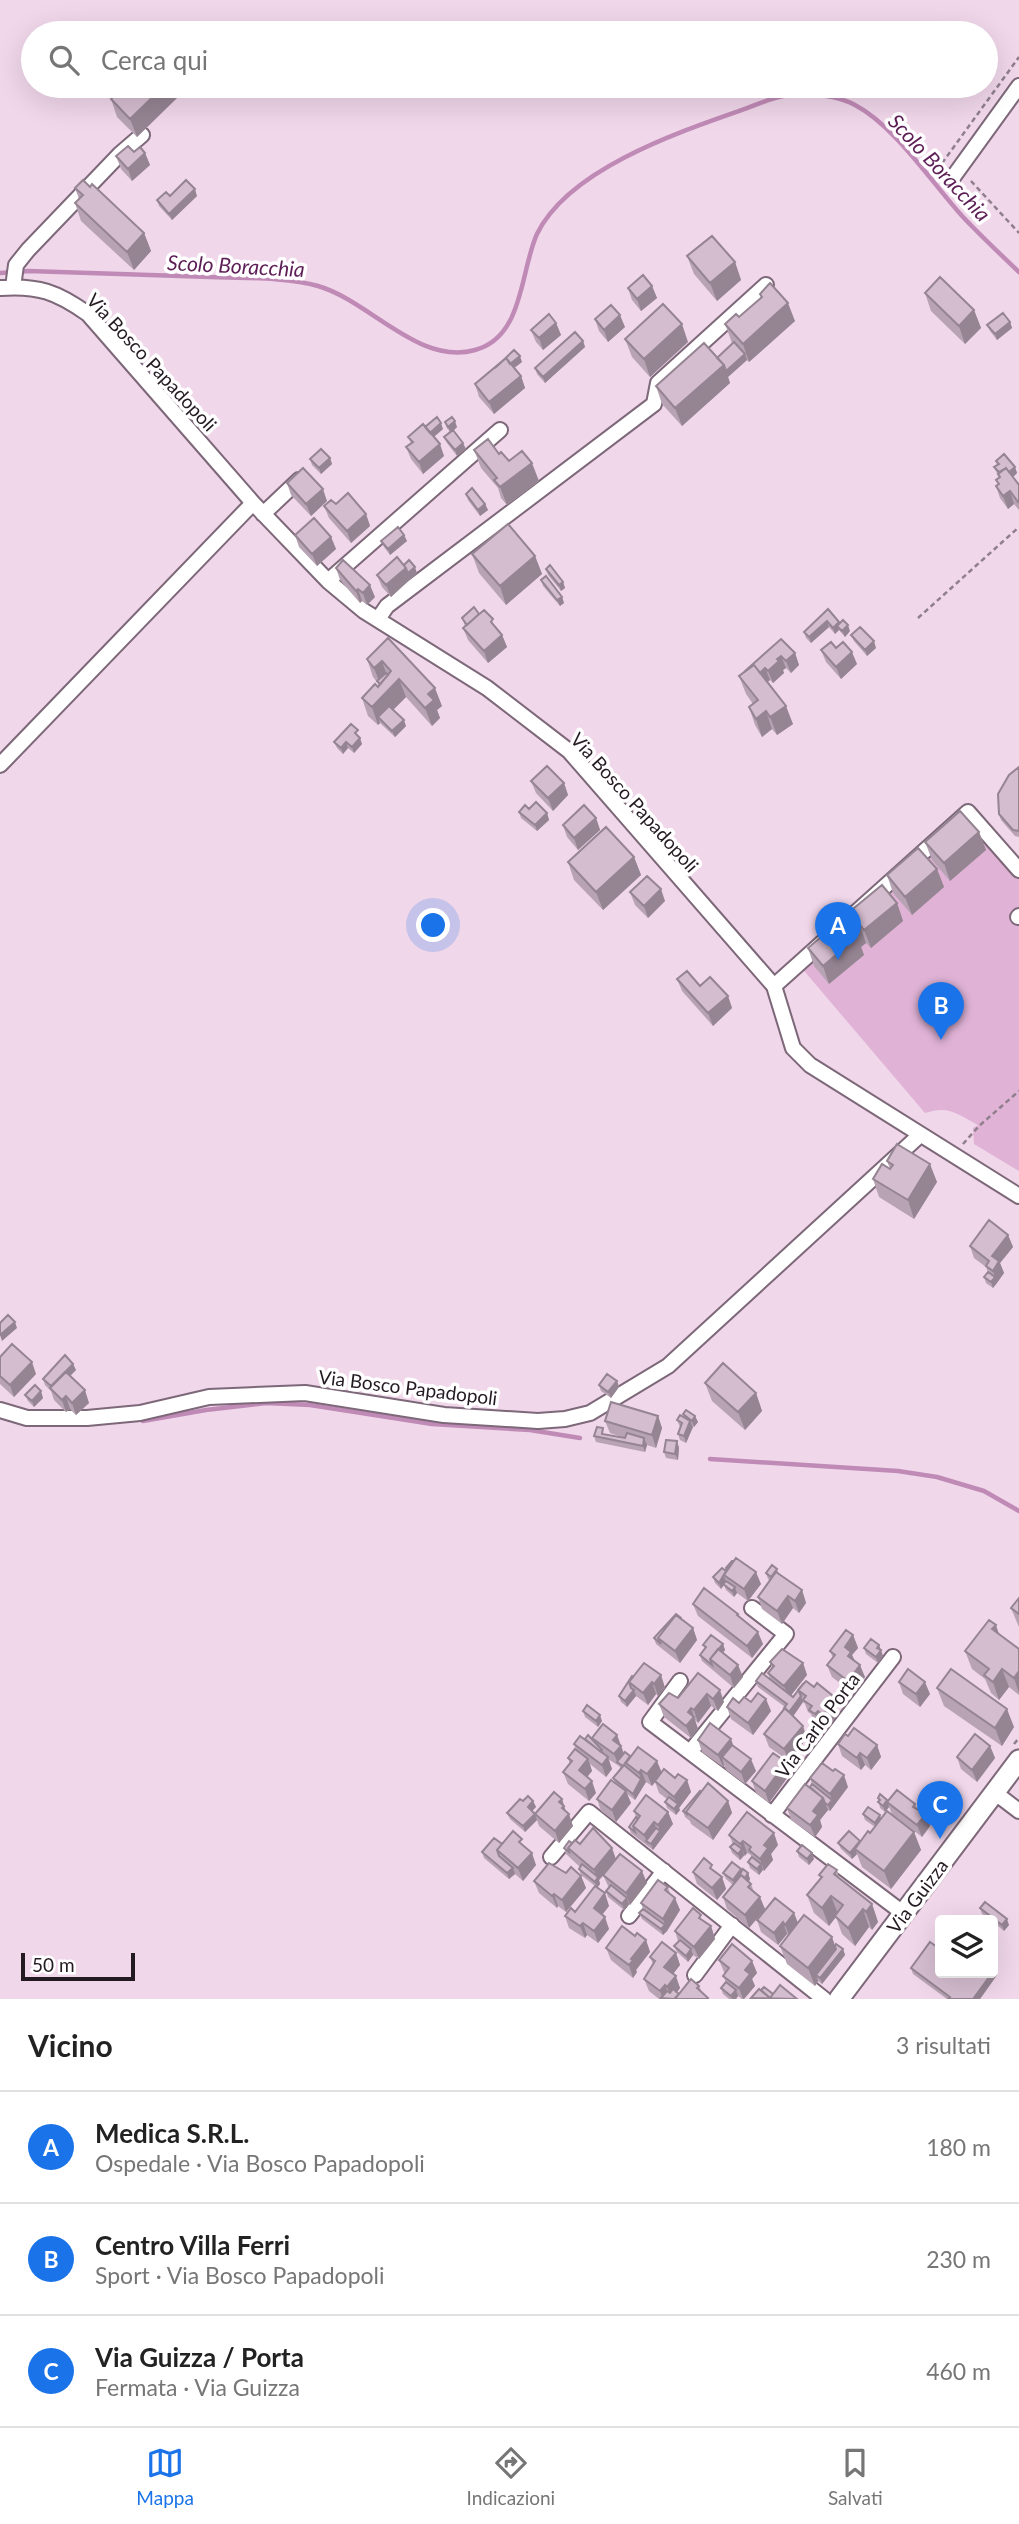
<!DOCTYPE html>
<html lang="it">
<head>
<meta charset="utf-8">
<style>
	body { margin:0; font-family:Lato,sans-serif; background:#f6f6f6; color:#222 }
	.controls { position:absolute; right:21px; bottom:21px; display:grid; overflow:hidden; border-radius:7px; box-shadow:0 7px 28px #0002 }
	.controls button { width:63px; height:63px; display:grid; place-items:center; padding:0; border:0; border-bottom:2px solid #e0e0e0; background:#fff; color:#222; font:35px sans-serif }
	.scale { position:absolute; left:21px; bottom:18px; width:114px; box-sizing:border-box; padding-left:7px; border:4px solid #241b22; border-top:0; font-size:19px; line-height:24px; white-space:nowrap; color:#241b22; -webkit-text-stroke:5px #fff; paint-order:stroke }
	.you { position:absolute; left:434px; top:926px; width:24px; height:24px; margin:-18px; border:5px solid #fff; border-radius:50%; background:#1a73e8; box-shadow:0 0 0 10px #1a73e833 }
	.badge { display:grid; place-items:center; width:46px; height:46px; border-radius:50%; background:#1a73e8; color:#fff; font-size:23px; font-weight:700 }
	.pin { position:absolute; translate:-50% -58px; filter:drop-shadow(0 2px 4px #0008) }
	.pin::after { content:''; position:absolute; top:37px; width:24px; height:21px; background:inherit; clip-path:polygon(0 0,100% 0,50% 100%) }
	.list { margin:0; padding:0; list-style:none }
	h2 { display:flex; justify-content:space-between; align-items:center; height:91px; margin:0; padding:0 28px; font-size:30px }
	h2 small { font-size:23px; font-weight:400; color:#767676 }
	.list li { display:grid; grid-template-columns:46px 1fr auto; gap:21px; align-items:center; box-sizing:border-box; height:112px; padding:0 28px; border-top:2px solid #e0e0e0 }
	.list b { display:block; font-size:26px; white-space:nowrap }
	.list p { margin:0; font-size:23px; white-space:nowrap; color:#767676 }
	.list em { font-size:23px; font-style:normal; color:#767676 }
	.icon { flex:none; width:38px; height:38px; fill:none; stroke:currentColor; stroke-width:2; stroke-linecap:round; stroke-linejoin:round }
	.map { position:relative; flex:none; width:1019px; height:1999px; overflow:hidden }
	.search { position:absolute; background:#fff; box-shadow:0 7px 28px #0002; left:21px; right:21px; top:21px; height:77px; display:flex; align-items:center; gap:18px; box-sizing:border-box; padding:0 24px; border-radius:38px; color:#767676; font-size:26px }
	.sheet { height:427px; background:#fff }
	nav { display:flex; justify-content:space-around; align-items:center; box-sizing:border-box; height:98px; border-top:2px solid #e0e0e0; background:#fff; font-size:19px; color:#767676 }
	nav a { display:grid; justify-items:center; gap:4px }
	nav .on { color:#1a73e8 }
	.map>svg:first-child { display:block }
	.green { fill:#dfb2d6 }
	.lines { fill:none; stroke-linecap:round; stroke-linejoin:round }
	.stream { stroke:#c08ab6; stroke-width:4.5 }
	.minor-casing { stroke:#7d6879; stroke-width:18 }
	.major-casing { stroke:#7d6879; stroke-width:23 }
	.path { stroke:#8f7e8b; stroke-width:2.5; stroke-dasharray:5 3.5; stroke-linecap:butt }
	.minor { stroke:#fff; stroke-width:14 }
	.major { stroke:#fff; stroke-width:19 }
	.wall { fill:#b7a3b3 }
	.shaded-wall { fill:#958492 }
	.building { fill:#d5bdd0; stroke:#958492; stroke-width:2 }
	.labels { text-anchor:middle; dominant-baseline:central; stroke-width:7; stroke-linejoin:round; paint-order:stroke }
	.street-label { font-size:19px; fill:#241b22; stroke:#fff }
	.water-label { font-size:21px; font-style:italic; fill:#5d1d55; stroke:#fff }
</style>
</head>
<body>
<div class="map">
<svg width="1019" height="1999" viewBox="0 0 1019 1999">
	<rect width="100%" height="100%" fill="#f0d7ea"/>
	<!-- green -->
	<path class="green" d="M 959,812 L 1019,879 L 1019,1171 L 974,1144 L 973,1128 L 978,1125 C 957,1114 949,1105 925,1113 L 794,959 Z"/>
	<g class="lines">
		<!-- stream -->
		<path class="stream" d="M 0,273 L 29,271 C 90,273 150,275 210,277 C 241,278 289,277 318,286 C 370,301 419,366 475,350 C 524,337 520,271 537,234 C 568,170 676,133 739,111 C 755,106 773,96 790,95 C 810,93 837,95 855,105 C 895,126 932,183 963,217 C 981,236 1000,254 1019,272
			M 143,1421 L 206,1410 L 266,1403 L 310,1405 L 432,1424 L 530,1430 L 580,1438
			M 710,1459 L 898,1471 L 937,1477 L 984,1491 L 1019,1511"/>
		<defs>
			<path id="minor" d="M 951,180 L 1019,86
				M 13,287 L 16,265 L 28,250 L 120,154 L 142,135
				M 0,288 C 38,285 57,292 88,314 L 253,503 L 328,581 L 364,611 L 487,688 L 569,751 L 774,986 L 793,1048 L 810,1065 L 1019,1196
				M 263,514 L 299,480
				M 328,581 L 500,430
				M 378,619 L 387,606 L 654,404 L 658,383 L 766,285
				M 0,765 L 253,503
				M 1018,917 L 1019,916
				M 774,986 L 968,812 L 1019,870
				M 0,1410 L 27,1418 L 87,1418 L 140,1413 L 209,1397 L 305,1393 L 444,1415 L 538,1421 L 565,1419 L 590,1413 L 668,1366 L 920,1135
				M 680,1681 L 650,1722 L 903,1913
				M 690,1752 L 786,1634 L 752,1608
				M 994,1792 L 1019,1811
				M 772,1815 L 893,1657
				M 551,1857 L 589,1812 L 824,1999
				M 629,1916 L 664,1871
				M 695,1975 L 732,1925"/>
			<path id="major" d="M 839,1999 L 1019,1760"/>
		</defs>
		<!-- minor casing -->
		<use href="#minor" class="minor-casing"/>
		<!-- major casing -->
		<use href="#major" class="major-casing"/>
		<!-- path -->
		<path class="path" d="M 943,170 L 940,166 L 1019,57
			M 971,181 L 1019,233
			M 918,618 L 1019,527
			M 963,1144 L 979,1126 L 1019,1091
			M 1014,1744 L 1019,1738"/>
		<!-- minor -->
		<use href="#minor" class="minor"/>
		<!-- major -->
		<use href="#major" class="major"/>
	</g>
	<!-- wall -->
	<path class="wall" d="M 124,86 L 175,86 L 179,96 L 137,137 L 117,117 L 111,99 Z
		M 145,153 L 150,165 L 132,181 L 121,169 L 116,156 Z
		M 75,188 L 144,233 L 151,251 L 134,270 L 81,221 L 75,203 L 79,199 Z
		M 170,196 L 197,196 L 172,220 L 159,206 L 157,200 Z
		M 687,256 L 735,262 L 741,280 L 717,301 L 694,274 Z
		M 652,286 L 657,298 L 641,311 L 632,300 L 628,288 Z
		M 925,293 L 974,310 L 981,328 L 965,344 L 931,311 Z
		M 760,294 L 795,321 L 749,362 L 747,360 L 728,377 L 730,383 L 682,426 L 662,404 L 656,386 L 717,358 L 732,343 L 725,324 L 739,317 L 761,298 Z
		M 595,319 L 625,327 L 608,342 L 599,331 Z
		M 1010,322 L 1012,328 L 997,340 L 990,331 L 987,325 Z
		M 556,323 L 561,335 L 543,350 L 536,342 L 531,330 Z
		M 625,339 L 688,342 L 650,377 L 632,357 Z
		M 583,341 L 585,347 L 545,383 L 537,374 L 535,368 Z
		M 522,362 L 514,368 L 521,376 L 525,388 L 494,414 L 479,397 L 475,384 Z
		M 445,422 L 457,427 L 453,431 L 466,449 L 457,456 L 447,443 L 444,437 L 450,432 L 447,428 Z
		M 425,427 L 443,429 L 434,437 L 444,456 L 423,474 L 411,459 L 406,447 L 411,443 L 408,437 Z
		M 474,450 L 499,454 L 539,481 L 507,505 L 501,498 L 498,488 L 481,468 Z
		M 330,458 L 332,464 L 321,474 L 312,465 L 310,459 Z
		M 996,461 L 1015,467 L 1017,473 L 1013,477 L 1019,485 L 1019,510 L 1014,504 L 1008,509 L 1000,498 L 996,486 L 998,485 L 996,480 L 999,478 L 994,467 L 997,465 Z
		M 287,483 L 327,501 L 311,516 L 291,495 Z
		M 466,494 L 485,504 L 488,510 L 480,516 L 468,500 Z
		M 336,504 L 366,514 L 370,526 L 351,543 L 329,518 L 324,506 Z
		M 295,535 L 331,537 L 336,549 L 317,566 L 299,547 Z
		M 404,535 L 407,541 L 390,555 L 384,547 L 381,541 Z
		M 472,554 L 535,556 L 542,574 L 506,605 L 479,573 Z
		M 404,565 L 417,573 L 391,597 L 382,587 L 377,575 Z
		M 336,568 L 375,597 L 367,605 L 362,601 L 360,603 L 340,580 Z
		M 546,569 L 563,582 L 565,588 L 561,591 L 548,575 Z
		M 541,580 L 562,597 L 564,603 L 560,606 L 543,586 Z
		M 828,609 L 840,623 L 850,631 L 845,637 L 839,630 L 835,634 L 829,627 L 811,643 L 806,638 L 804,632 Z
		M 479,614 L 502,635 L 507,647 L 488,663 L 468,640 L 463,628 L 465,626 L 462,618 Z
		M 851,635 L 876,648 L 867,656 L 854,641 Z
		M 388,638 L 442,706 L 437,710 L 440,718 L 432,726 L 406,697 L 393,710 L 406,726 L 395,737 L 380,723 L 378,725 L 368,716 L 362,698 L 379,686 L 377,682 L 373,677 L 367,659 Z
		M 781,639 L 795,653 L 799,665 L 791,673 L 786,668 L 783,670 L 784,673 L 773,683 L 770,680 L 767,682 L 793,724 L 777,735 L 772,729 L 762,737 L 755,725 L 749,707 L 753,704 L 746,694 L 739,676 Z
		M 821,650 L 857,664 L 841,679 L 826,662 Z
		M 360,736 L 359,737 L 362,744 L 354,753 L 348,748 L 343,754 L 337,748 L 334,742 Z
		M 1019,767 L 1019,837 L 1015,836 L 1001,820 L 999,814 Z
		M 531,781 L 564,783 L 568,795 L 553,811 L 536,793 Z
		M 529,809 L 547,813 L 549,820 L 537,831 L 521,818 L 519,812 Z
		M 596,818 L 600,830 L 578,850 L 567,837 L 563,825 Z
		M 979,832 L 986,850 L 950,881 L 932,860 L 925,842 Z
		M 634,857 L 641,875 L 603,910 L 574,880 L 568,862 Z
		M 937,869 L 944,887 L 912,915 L 893,893 L 887,875 Z
		M 630,892 L 665,901 L 648,918 L 635,905 Z
		M 897,903 L 903,921 L 871,948 L 866,943 L 861,947 L 864,955 L 829,984 L 814,966 L 808,948 L 845,925 L 851,920 L 848,913 Z
		M 677,979 L 700,986 L 728,996 L 732,1008 L 713,1026 L 682,991 Z
		M 887,1161 L 937,1182 L 914,1219 L 879,1197 L 873,1179 L 890,1169 Z
		M 1008,1235 L 1013,1247 L 1000,1263 L 1004,1273 L 993,1288 L 986,1283 L 984,1277 L 988,1272 L 986,1267 L 974,1258 L 970,1246 Z
		M 0,1357 L 36,1374 L 14,1397 L 0,1384 Z
		M 73,1364 L 76,1370 L 70,1376 L 89,1403 L 76,1415 L 70,1409 L 66,1412 L 54,1400 L 51,1391 L 45,1385 L 43,1379 Z
		M 617,1381 L 619,1387 L 611,1398 L 601,1391 L 599,1385 Z
		M 705,1383 L 756,1393 L 762,1411 L 745,1430 L 712,1401 Z
		M 25,1395 L 43,1398 L 34,1407 L 28,1401 Z
		M 683,1414 L 695,1416 L 698,1422 L 694,1427 L 692,1425 L 693,1427 L 686,1443 L 680,1440 L 678,1434 L 680,1427 L 677,1420 L 684,1417 Z
		M 658,1416 L 662,1428 L 656,1448 L 647,1445 L 645,1452 L 596,1442 L 594,1436 L 606,1435 L 625,1438 L 610,1433 L 605,1421 Z
		M 677,1441 L 679,1448 L 678,1460 L 666,1458 L 664,1452 Z
		M 726,1568 L 761,1584 L 748,1601 L 737,1593 L 734,1597 L 726,1590 L 724,1585 L 721,1589 L 715,1583 L 713,1577 L 726,1571 Z
		M 777,1569 L 779,1574 L 802,1590 L 806,1603 L 799,1613 L 793,1608 L 782,1624 L 762,1609 L 758,1597 L 770,1581 L 768,1579 L 766,1573 Z
		M 1019,1598 L 1019,1627 L 1011,1608 Z
		M 693,1604 L 738,1614 L 740,1617 L 763,1644 L 752,1658 L 698,1616 Z
		M 682,1620 L 693,1628 L 697,1640 L 680,1663 L 656,1644 L 654,1638 Z
		M 999,1634 L 1019,1649 L 1019,1695 L 1009,1687 L 999,1700 L 991,1693 L 985,1679 L 972,1669 L 965,1651 Z
		M 853,1635 L 858,1648 L 852,1655 L 855,1661 L 865,1677 L 853,1693 L 832,1677 L 827,1665 L 833,1658 L 830,1651 Z
		M 723,1644 L 725,1650 L 723,1653 L 743,1677 L 734,1688 L 702,1661 L 700,1655 L 705,1649 L 703,1645 Z
		M 879,1645 L 883,1656 L 878,1663 L 866,1654 L 864,1648 Z
		M 770,1662 L 803,1663 L 807,1675 L 791,1695 L 793,1697 L 803,1683 L 833,1696 L 837,1708 L 833,1713 L 835,1718 L 828,1727 L 822,1723 L 820,1726 L 814,1722 L 811,1714 L 808,1712 L 805,1704 L 803,1702 L 793,1716 L 807,1738 L 789,1761 L 769,1747 L 764,1734 L 785,1707 L 758,1687 L 756,1681 L 770,1679 L 768,1673 L 772,1668 Z
		M 698,1673 L 724,1702 L 718,1711 L 711,1706 L 698,1723 L 695,1720 L 698,1729 L 691,1738 L 664,1717 L 659,1704 L 678,1698 Z
		M 661,1675 L 665,1688 L 658,1696 L 656,1694 L 648,1705 L 636,1696 L 627,1707 L 621,1702 L 619,1696 L 633,1677 Z
		M 899,1682 L 930,1694 L 920,1707 L 903,1694 Z
		M 937,1688 L 1014,1727 L 1002,1746 L 944,1706 Z
		M 751,1702 L 771,1711 L 753,1735 L 731,1719 L 727,1707 L 739,1703 Z
		M 583,1711 L 602,1721 L 598,1727 L 585,1717 Z
		M 617,1735 L 624,1753 L 661,1772 L 675,1778 L 687,1780 L 691,1792 L 679,1808 L 680,1810 L 676,1815 L 667,1808 L 665,1802 L 667,1799 L 659,1793 L 655,1782 L 652,1786 L 646,1782 L 635,1800 L 627,1794 L 631,1803 L 616,1822 L 601,1811 L 597,1799 L 615,1782 L 613,1778 L 621,1769 L 619,1766 L 608,1759 L 612,1769 L 606,1777 L 590,1764 L 592,1771 L 587,1777 L 596,1793 L 589,1801 L 568,1784 L 563,1772 L 570,1764 L 568,1758 L 576,1750 L 574,1744 L 584,1739 L 593,1741 L 592,1738 Z
		M 848,1736 L 877,1745 L 881,1757 L 871,1770 L 865,1765 L 861,1770 L 842,1756 L 838,1744 Z
		M 698,1740 L 733,1745 L 756,1771 L 745,1784 L 726,1770 L 724,1765 L 723,1767 L 702,1752 Z
		M 990,1746 L 995,1758 L 977,1782 L 961,1769 L 957,1757 Z
		M 790,1774 L 769,1803 L 756,1793 L 752,1781 Z
		M 810,1778 L 848,1787 L 830,1811 L 828,1810 L 820,1820 L 822,1827 L 815,1837 L 791,1820 L 787,1808 L 810,1787 L 812,1784 Z
		M 878,1798 L 887,1800 L 888,1802 L 915,1804 L 917,1809 L 926,1814 L 930,1826 L 922,1837 L 892,1814 L 889,1807 L 885,1812 L 880,1808 Z
		M 562,1799 L 566,1812 L 573,1826 L 559,1843 L 539,1826 L 537,1820 L 525,1832 L 510,1819 L 507,1813 L 523,1801 L 533,1801 L 536,1807 L 532,1811 L 535,1814 Z
		M 728,1801 L 732,1813 L 713,1840 L 691,1824 L 690,1821 L 685,1817 L 683,1811 Z
		M 634,1811 L 668,1812 L 673,1824 L 653,1850 L 631,1833 L 629,1827 L 636,1817 Z
		M 863,1814 L 881,1819 L 914,1832 L 921,1850 L 891,1889 L 862,1867 L 857,1854 L 852,1859 L 841,1849 L 838,1843 L 860,1842 L 870,1833 L 875,1827 L 865,1820 Z
		M 729,1835 L 778,1845 L 771,1854 L 773,1860 L 764,1871 L 763,1869 L 759,1875 L 750,1868 L 748,1862 L 751,1857 L 751,1855 L 747,1853 L 740,1860 L 732,1853 L 730,1847 L 733,1844 Z
		M 572,1843 L 612,1848 L 616,1859 L 647,1883 L 630,1905 L 629,1904 L 624,1910 L 608,1897 L 606,1891 L 609,1888 L 603,1875 L 605,1874 L 599,1880 L 600,1884 L 597,1888 L 609,1906 L 602,1915 L 609,1929 L 598,1943 L 587,1935 L 585,1938 L 569,1928 L 565,1916 L 575,1912 L 595,1886 L 581,1875 L 579,1869 L 580,1867 L 566,1854 L 564,1848 Z
		M 502,1844 L 524,1846 L 536,1865 L 523,1881 L 515,1874 L 509,1879 L 484,1858 L 482,1852 Z
		M 797,1851 L 814,1859 L 809,1865 L 799,1857 Z
		M 837,1870 L 839,1878 L 872,1904 L 878,1922 L 872,1930 L 869,1927 L 855,1946 L 842,1934 L 836,1917 L 829,1926 L 814,1913 L 807,1895 L 821,1878 L 819,1875 Z
		M 714,1871 L 722,1877 L 726,1889 L 717,1900 L 697,1884 L 693,1872 Z
		M 742,1871 L 748,1873 L 750,1879 L 749,1882 L 751,1884 L 754,1892 L 765,1909 L 749,1928 L 727,1909 L 723,1897 L 733,1885 L 726,1879 L 723,1873 Z
		M 566,1873 L 581,1876 L 586,1888 L 566,1912 L 558,1906 L 557,1908 L 539,1893 L 534,1881 Z
		M 668,1887 L 670,1894 L 680,1910 L 667,1931 L 663,1935 L 642,1919 L 639,1913 L 643,1909 L 641,1903 Z
		M 980,1908 L 1009,1925 L 1004,1931 L 993,1922 L 993,1920 L 990,1920 L 982,1914 Z
		M 794,1913 L 798,1923 L 832,1937 L 835,1946 L 843,1949 L 845,1955 L 822,1984 L 818,1981 L 815,1986 L 787,1964 L 780,1946 L 788,1935 L 787,1934 L 778,1945 L 761,1932 L 757,1920 Z
		M 703,1921 L 711,1926 L 715,1939 L 699,1959 L 693,1955 L 688,1962 L 677,1952 L 674,1946 L 678,1941 L 675,1931 Z
		M 635,1936 L 646,1940 L 650,1952 L 636,1970 L 637,1972 L 633,1978 L 611,1960 L 606,1948 Z
		M 676,1953 L 680,1965 L 673,1974 L 680,1988 L 677,1992 L 679,1994 L 699,1986 L 702,1992 L 709,1999 L 659,1999 L 649,1991 L 644,1979 L 653,1964 L 650,1957 Z
		M 719,1960 L 752,1961 L 757,1973 L 752,1979 L 755,1986 L 744,1999 L 742,1999 L 738,1996 L 736,1999 L 729,1999 L 723,1994 L 721,1988 L 726,1982 L 723,1976 L 725,1973 L 724,1972 Z
		M 911,1968 L 940,1973 L 995,1969 L 997,1975 L 980,1999 L 947,1999 L 913,1974 Z"/>
	<!-- shaded-wall -->
	<path class="shaded-wall" d="M 164,86 L 175,86 L 179,96 L 137,137 L 130,119 Z
		M 145,153 L 150,165 L 132,181 L 128,169 Z
		M 195,189 L 197,196 L 172,220 L 169,214 Z
		M 144,233 L 151,251 L 134,270 L 127,252 Z
		M 735,262 L 741,280 L 717,301 L 710,283 Z
		M 652,286 L 657,298 L 641,311 L 637,299 Z
		M 788,303 L 795,321 L 749,362 L 743,344 Z
		M 974,310 L 981,328 L 965,344 L 959,326 Z
		M 620,315 L 625,327 L 608,342 L 604,330 Z
		M 1010,322 L 1012,328 L 997,340 L 995,334 Z
		M 556,323 L 561,335 L 543,350 L 539,338 Z
		M 682,324 L 688,342 L 650,377 L 644,359 Z
		M 583,341 L 585,347 L 545,383 L 543,377 Z
		M 745,354 L 747,360 L 728,377 L 730,383 L 682,426 L 675,408 L 724,365 Z
		M 520,356 L 522,362 L 501,378 L 499,372 Z
		M 521,376 L 525,388 L 494,414 L 489,402 Z
		M 455,421 L 457,427 L 451,433 L 448,427 Z
		M 441,423 L 443,429 L 430,440 L 428,434 Z
		M 463,443 L 466,449 L 457,456 L 455,450 Z
		M 440,444 L 444,456 L 423,474 L 419,462 Z
		M 330,458 L 332,464 L 321,474 L 319,468 Z
		M 532,463 L 539,481 L 507,505 L 500,487 Z
		M 1015,467 L 1017,473 L 1011,479 L 1009,472 Z
		M 323,489 L 327,501 L 311,516 L 306,504 Z
		M 1010,491 L 1014,504 L 1008,509 L 1003,496 Z
		M 485,504 L 488,510 L 480,516 L 478,510 Z
		M 366,514 L 370,526 L 351,543 L 347,531 Z
		M 404,535 L 407,541 L 390,555 L 388,549 Z
		M 331,537 L 336,549 L 317,566 L 312,554 Z
		M 535,556 L 542,574 L 506,605 L 500,586 Z
		M 415,567 L 417,573 L 391,597 L 386,585 L 406,568 Z
		M 563,582 L 565,588 L 561,591 L 559,585 Z
		M 370,585 L 375,597 L 367,605 L 363,593 Z
		M 358,589 L 362,601 L 360,603 L 356,591 Z
		M 562,597 L 564,603 L 560,606 L 557,600 Z
		M 827,621 L 829,627 L 811,643 L 809,637 Z
		M 839,622 L 842,628 L 837,626 L 839,630 L 835,634 L 833,628 Z
		M 848,625 L 850,631 L 845,637 L 842,631 Z
		M 502,635 L 507,647 L 488,663 L 484,651 Z
		M 874,641 L 876,648 L 867,656 L 865,650 Z
		M 852,652 L 857,664 L 841,679 L 836,667 Z
		M 795,653 L 799,665 L 791,673 L 786,661 Z
		M 781,656 L 786,668 L 783,670 L 784,673 L 773,683 L 768,671 L 777,659 Z
		M 382,661 L 388,679 L 381,686 L 374,668 Z
		M 765,668 L 770,680 L 763,686 L 759,674 Z
		M 399,679 L 406,697 L 382,721 L 378,717 L 380,723 L 378,725 L 372,707 Z
		M 435,688 L 442,706 L 437,710 L 440,718 L 432,726 L 425,708 L 428,694 Z
		M 786,706 L 793,724 L 777,735 L 770,717 Z
		M 766,711 L 772,729 L 762,737 L 756,719 Z
		M 404,720 L 406,726 L 395,737 L 392,731 Z
		M 360,738 L 362,744 L 354,753 L 352,747 Z
		M 346,742 L 348,748 L 343,754 L 341,748 Z
		M 564,783 L 568,795 L 553,811 L 548,798 Z
		M 547,813 L 549,820 L 537,831 L 535,825 Z
		M 596,818 L 600,830 L 578,850 L 574,838 Z
		M 979,832 L 986,850 L 950,881 L 944,863 Z
		M 634,857 L 641,875 L 603,910 L 596,892 Z
		M 937,869 L 944,887 L 912,915 L 905,897 Z
		M 661,889 L 665,901 L 648,918 L 644,906 Z
		M 897,903 L 903,921 L 871,948 L 864,930 Z
		M 860,925 L 866,943 L 861,947 L 864,955 L 829,984 L 823,966 L 852,931 Z
		M 728,996 L 732,1008 L 713,1026 L 708,1013 Z
		M 930,1164 L 937,1182 L 914,1219 L 908,1200 Z
		M 1008,1235 L 1013,1247 L 1000,1263 L 1004,1273 L 997,1283 L 993,1271 L 992,1256 Z
		M 995,1277 L 997,1283 L 993,1288 L 991,1282 Z
		M 15,1322 L 17,1328 L 2,1341 L 0,1335 Z
		M 32,1362 L 36,1374 L 14,1397 L 10,1385 Z
		M 73,1364 L 76,1370 L 54,1392 L 51,1386 Z
		M 617,1381 L 619,1387 L 611,1398 L 608,1392 Z
		M 85,1390 L 89,1403 L 76,1415 L 72,1403 Z
		M 41,1391 L 43,1398 L 34,1407 L 32,1401 Z
		M 756,1393 L 762,1411 L 745,1430 L 738,1412 Z
		M 66,1396 L 70,1409 L 66,1412 L 62,1400 Z
		M 658,1416 L 662,1428 L 656,1448 L 652,1435 Z
		M 695,1416 L 698,1422 L 694,1427 L 692,1421 Z
		M 690,1421 L 693,1427 L 686,1443 L 684,1436 Z
		M 644,1438 L 647,1445 L 645,1452 L 643,1446 Z
		M 677,1441 L 679,1448 L 678,1460 L 675,1454 Z
		M 756,1572 L 761,1584 L 748,1601 L 744,1589 Z
		M 724,1576 L 726,1582 L 721,1589 L 719,1583 Z
		M 735,1587 L 737,1593 L 734,1597 L 732,1591 Z
		M 802,1590 L 806,1603 L 799,1613 L 795,1601 Z
		M 788,1596 L 793,1608 L 782,1624 L 777,1611 Z
		M 996,1625 L 1002,1643 L 992,1629 Z
		M 693,1628 L 697,1640 L 680,1663 L 675,1651 Z
		M 758,1632 L 763,1644 L 752,1658 L 747,1646 Z
		M 853,1635 L 858,1648 L 852,1655 L 856,1664 L 853,1668 L 845,1647 Z
		M 723,1644 L 725,1650 L 720,1656 L 716,1652 Z
		M 879,1645 L 883,1656 L 878,1663 L 876,1657 L 877,1648 Z
		M 803,1663 L 807,1675 L 789,1698 L 784,1686 Z
		M 738,1665 L 743,1677 L 734,1688 L 730,1675 Z
		M 860,1665 L 865,1677 L 853,1693 L 848,1681 Z
		M 1002,1669 L 1009,1687 L 999,1700 L 993,1682 Z
		M 1019,1671 L 1019,1693 L 1014,1678 Z
		M 661,1675 L 665,1688 L 658,1696 L 654,1684 Z
		M 652,1682 L 656,1694 L 648,1705 L 643,1693 Z
		M 925,1682 L 930,1694 L 920,1707 L 916,1694 Z
		M 634,1690 L 636,1696 L 627,1707 L 625,1701 Z
		M 720,1690 L 724,1702 L 718,1711 L 713,1699 Z
		M 707,1694 L 711,1706 L 698,1723 L 694,1710 Z
		M 801,1696 L 803,1702 L 792,1718 L 789,1712 Z
		M 833,1696 L 837,1708 L 833,1713 L 835,1718 L 828,1727 L 823,1715 L 827,1703 Z
		M 766,1699 L 771,1711 L 753,1735 L 748,1723 Z
		M 691,1708 L 698,1729 L 691,1738 L 686,1726 L 688,1712 Z
		M 1007,1709 L 1014,1727 L 1002,1746 L 995,1728 Z
		M 818,1711 L 822,1723 L 820,1726 L 815,1714 Z
		M 600,1715 L 602,1721 L 598,1727 L 596,1721 Z
		M 803,1726 L 807,1738 L 789,1761 L 784,1749 Z
		M 617,1735 L 625,1758 L 617,1762 L 619,1766 L 614,1754 L 613,1740 Z
		M 731,1739 L 735,1750 L 722,1757 L 724,1765 L 723,1767 L 718,1755 Z
		M 877,1745 L 881,1757 L 871,1770 L 867,1758 Z
		M 990,1746 L 995,1758 L 977,1782 L 972,1770 Z
		M 860,1753 L 865,1765 L 861,1770 L 857,1758 Z
		M 608,1757 L 612,1769 L 606,1777 L 602,1765 Z
		M 588,1759 L 592,1771 L 583,1782 L 579,1770 Z
		M 751,1759 L 756,1771 L 745,1784 L 741,1772 Z
		M 657,1761 L 662,1773 L 652,1786 L 647,1774 Z
		M 786,1762 L 790,1774 L 769,1803 L 765,1791 Z
		M 641,1770 L 646,1782 L 635,1800 L 633,1794 L 641,1779 L 639,1773 Z
		M 844,1775 L 848,1787 L 830,1811 L 828,1805 L 832,1800 L 830,1794 Z
		M 687,1780 L 691,1792 L 679,1808 L 680,1810 L 676,1815 L 674,1809 L 677,1805 L 674,1797 Z
		M 592,1781 L 596,1793 L 589,1801 L 585,1789 Z
		M 626,1791 L 631,1803 L 616,1822 L 612,1810 Z
		M 823,1798 L 828,1810 L 820,1820 L 822,1827 L 815,1837 L 810,1825 L 813,1811 Z
		M 562,1799 L 566,1812 L 569,1814 L 573,1826 L 559,1843 L 555,1831 L 559,1802 Z
		M 887,1800 L 889,1807 L 885,1812 L 883,1806 Z
		M 533,1801 L 536,1807 L 530,1813 L 528,1807 Z
		M 728,1801 L 732,1813 L 713,1840 L 708,1828 Z
		M 668,1812 L 673,1824 L 662,1838 L 658,1825 Z
		M 535,1814 L 537,1820 L 525,1832 L 523,1826 Z
		M 926,1814 L 930,1826 L 922,1837 L 917,1825 Z
		M 880,1815 L 882,1821 L 877,1829 L 875,1823 Z
		M 654,1822 L 658,1834 L 660,1831 L 662,1838 L 653,1850 L 651,1844 L 646,1841 L 649,1847 L 644,1835 Z
		M 914,1832 L 921,1850 L 891,1889 L 884,1871 Z
		M 774,1833 L 778,1845 L 771,1854 L 773,1860 L 764,1871 L 760,1859 L 764,1845 Z
		M 743,1841 L 747,1853 L 745,1856 L 740,1844 Z
		M 860,1841 L 855,1849 L 857,1854 L 852,1859 L 850,1853 Z
		M 612,1848 L 616,1860 L 599,1880 L 600,1884 L 597,1888 L 595,1882 L 597,1879 L 594,1870 Z
		M 742,1849 L 744,1855 L 740,1860 L 738,1854 Z
		M 532,1853 L 536,1865 L 523,1881 L 518,1868 Z
		M 812,1853 L 814,1859 L 809,1865 L 807,1859 Z
		M 761,1864 L 763,1870 L 759,1875 L 757,1869 Z
		M 513,1868 L 515,1874 L 509,1879 L 507,1873 Z
		M 741,1869 L 744,1875 L 735,1886 L 733,1880 Z
		M 642,1871 L 647,1883 L 630,1905 L 626,1893 Z
		M 748,1873 L 750,1879 L 744,1889 L 742,1883 Z
		M 581,1876 L 586,1888 L 566,1912 L 562,1900 Z
		M 722,1877 L 726,1889 L 717,1900 L 712,1888 Z
		M 605,1893 L 609,1906 L 598,1920 L 594,1908 Z
		M 554,1894 L 558,1906 L 557,1908 L 552,1896 Z
		M 831,1896 L 838,1914 L 829,1926 L 822,1908 Z
		M 760,1897 L 765,1909 L 749,1928 L 745,1915 Z
		M 627,1898 L 629,1904 L 624,1910 L 622,1904 Z
		M 675,1898 L 680,1910 L 667,1931 L 663,1919 Z
		M 872,1904 L 878,1922 L 872,1930 L 866,1912 Z
		M 863,1909 L 869,1927 L 855,1946 L 848,1928 Z
		M 794,1913 L 799,1926 L 790,1937 L 785,1925 Z
		M 605,1917 L 609,1929 L 598,1943 L 594,1931 Z
		M 1007,1919 L 1009,1925 L 1004,1931 L 1002,1925 Z
		M 783,1922 L 787,1934 L 778,1945 L 774,1933 Z
		M 583,1923 L 587,1935 L 585,1938 L 580,1926 Z
		M 665,1925 L 667,1931 L 663,1935 L 661,1929 Z
		M 711,1926 L 715,1939 L 699,1959 L 694,1947 Z
		M 832,1937 L 838,1955 L 843,1949 L 845,1955 L 822,1984 L 820,1978 L 816,1975 L 818,1981 L 815,1986 L 808,1968 Z
		M 646,1940 L 650,1952 L 636,1970 L 637,1972 L 633,1978 L 629,1965 L 631,1959 Z
		M 691,1949 L 693,1955 L 688,1962 L 686,1956 Z
		M 676,1953 L 680,1965 L 669,1979 L 664,1967 Z
		M 752,1961 L 757,1973 L 752,1979 L 755,1986 L 744,1999 L 743,1999 L 739,1988 L 745,1970 Z
		M 995,1969 L 997,1975 L 980,1999 L 973,1999 Z
		M 676,1976 L 680,1988 L 672,1999 L 667,1987 Z
		M 665,1985 L 669,1997 L 663,1999 L 660,1991 Z
		M 736,1990 L 738,1996 L 736,1999 L 732,1999 L 731,1996 Z"/>
	<!-- building -->
	<path class="building" d="M 124,86 L 164,86 L 130,119 L 111,99 Z
		M 128,146 L 134,152 L 140,147 L 145,153 L 128,169 L 116,156 Z
		M 83,180 L 90,187 L 92,184 L 144,233 L 127,252 L 75,203 L 83,195 L 75,188 Z
		M 186,180 L 195,189 L 169,214 L 157,200 L 166,192 L 170,196 Z
		M 712,236 L 735,262 L 710,283 L 687,256 Z
		M 643,275 L 652,286 L 637,299 L 628,288 Z
		M 940,277 L 974,310 L 959,326 L 925,293 Z
		M 770,283 L 788,303 L 743,344 L 725,324 L 736,314 L 739,317 L 762,297 L 760,294 Z
		M 663,304 L 682,324 L 644,359 L 625,339 Z
		M 611,305 L 620,315 L 604,330 L 595,319 Z
		M 1003,313 L 1010,322 L 995,334 L 987,325 Z
		M 549,314 L 556,323 L 539,338 L 531,330 Z
		M 575,332 L 583,341 L 543,377 L 535,368 Z
		M 734,342 L 745,354 L 726,371 L 724,365 L 717,358 Z
		M 704,343 L 724,365 L 675,408 L 656,386 Z
		M 514,350 L 520,356 L 510,364 L 506,358 L 495,368 Z
		M 506,358 L 521,376 L 489,402 L 475,384 Z
		M 437,417 L 441,423 L 430,433 L 425,427 Z
		M 452,417 L 455,421 L 448,427 L 445,422 Z
		M 423,424 L 440,444 L 419,462 L 406,447 L 413,442 L 408,437 Z
		M 453,430 L 463,443 L 455,450 L 444,437 Z
		M 488,439 L 499,454 L 501,452 L 509,461 L 522,451 L 532,463 L 500,487 L 494,480 L 497,478 L 474,450 Z
		M 321,449 L 330,458 L 319,468 L 310,459 Z
		M 1004,454 L 1015,467 L 1009,472 L 1006,468 L 999,472 L 994,467 L 999,464 L 996,461 Z
		M 303,468 L 323,489 L 306,504 L 287,483 Z
		M 1006,468 L 1019,485 L 1019,501 L 1018,502 L 1010,491 L 1003,496 L 996,486 L 999,484 L 996,480 L 1000,477 L 998,474 Z
		M 472,488 L 485,504 L 478,510 L 466,494 Z
		M 348,493 L 366,514 L 347,531 L 324,506 L 331,500 L 336,504 Z
		M 314,518 L 331,537 L 312,554 L 295,535 Z
		M 508,524 L 535,556 L 500,586 L 472,554 Z
		M 398,527 L 404,535 L 388,549 L 381,541 Z
		M 397,557 L 406,568 L 386,585 L 377,575 Z
		M 343,560 L 370,585 L 363,593 L 358,589 L 356,591 L 336,568 Z
		M 409,560 L 415,567 L 408,573 L 404,565 Z
		M 550,565 L 563,582 L 559,585 L 546,569 Z
		M 546,576 L 562,597 L 557,600 L 541,580 Z
		M 474,607 L 479,614 L 467,625 L 462,618 Z
		M 828,609 L 839,622 L 833,628 L 827,621 L 809,637 L 804,632 Z
		M 484,610 L 493,619 L 491,622 L 502,635 L 484,651 L 463,628 Z
		M 843,620 L 848,625 L 842,631 L 837,626 Z
		M 860,627 L 874,641 L 865,650 L 851,635 Z
		M 388,638 L 435,688 L 428,694 L 434,700 L 425,708 L 399,679 L 372,707 L 362,698 L 375,684 L 378,687 L 391,671 L 382,661 L 374,668 L 367,659 Z
		M 781,639 L 795,653 L 786,661 L 781,656 L 777,659 L 779,661 L 768,671 L 765,668 L 760,673 L 754,665 L 744,672 Z
		M 831,642 L 836,648 L 843,642 L 852,652 L 836,667 L 821,650 Z
		M 754,665 L 786,706 L 770,717 L 766,711 L 756,719 L 749,707 L 758,700 L 739,676 Z
		M 386,673 L 388,675 L 380,684 L 377,681 Z
		M 389,706 L 404,720 L 392,731 L 378,717 Z
		M 351,724 L 358,730 L 355,733 L 360,738 L 352,747 L 346,742 L 341,748 L 334,742 Z
		M 547,766 L 564,783 L 548,798 L 531,781 Z
		M 1019,767 L 1019,831 L 1013,830 L 999,814 L 998,794 L 1009,775 Z
		M 536,802 L 547,813 L 535,825 L 519,812 L 525,805 L 529,809 Z
		M 584,805 L 596,818 L 574,838 L 563,825 Z
		M 960,811 L 979,832 L 944,863 L 925,842 Z
		M 606,827 L 634,857 L 596,892 L 568,862 Z
		M 918,848 L 937,869 L 905,897 L 887,875 Z
		M 647,876 L 661,889 L 644,906 L 630,892 Z
		M 882,885 L 897,903 L 864,930 L 860,925 L 852,931 L 857,937 L 823,966 L 808,948 L 841,920 L 845,925 L 852,919 L 848,913 Z
		M 687,971 L 700,986 L 710,977 L 728,996 L 708,1013 L 677,979 Z
		M 897,1144 L 930,1164 L 908,1200 L 873,1179 L 882,1164 L 890,1169 L 893,1165 L 887,1161 Z
		M 989,1220 L 1008,1235 L 992,1256 L 999,1261 L 993,1271 L 986,1266 L 989,1261 L 970,1246 Z
		M 988,1272 L 995,1277 L 991,1282 L 984,1277 Z
		M 8,1315 L 15,1322 L 0,1335 L 0,1323 Z
		M 12,1344 L 32,1362 L 10,1385 L 0,1376 L 0,1357 Z
		M 65,1355 L 73,1364 L 51,1386 L 43,1379 Z
		M 723,1363 L 756,1393 L 738,1412 L 705,1383 Z
		M 66,1372 L 85,1390 L 72,1403 L 66,1396 L 62,1400 L 50,1388 Z
		M 607,1374 L 617,1381 L 608,1392 L 599,1385 Z
		M 35,1385 L 41,1391 L 32,1401 L 25,1395 Z
		M 611,1402 L 658,1416 L 652,1435 L 605,1421 Z
		M 686,1410 L 695,1416 L 692,1421 L 683,1414 Z
		M 680,1415 L 690,1421 L 684,1436 L 678,1434 L 682,1423 L 677,1420 Z
		M 597,1427 L 603,1428 L 602,1434 L 625,1438 L 627,1433 L 644,1438 L 643,1446 L 594,1436 Z
		M 666,1440 L 677,1441 L 675,1454 L 664,1452 Z
		M 736,1558 L 756,1572 L 744,1589 L 724,1575 Z
		M 732,1561 L 733,1561 L 727,1570 L 726,1568 Z
		M 772,1565 L 777,1569 L 771,1577 L 766,1573 Z
		M 722,1568 L 726,1571 L 719,1583 L 713,1577 Z
		M 776,1572 L 802,1590 L 795,1601 L 788,1596 L 777,1611 L 758,1597 Z
		M 726,1581 L 735,1587 L 732,1591 L 723,1584 Z
		M 704,1588 L 738,1614 L 737,1615 L 758,1632 L 747,1646 L 693,1604 Z
		M 1019,1598 L 1019,1614 L 1011,1608 Z
		M 676,1614 L 681,1618 L 681,1619 L 676,1615 L 658,1638 L 661,1644 L 654,1638 Z
		M 676,1615 L 693,1628 L 675,1651 L 658,1638 Z
		M 989,1620 L 996,1625 L 992,1629 L 1019,1649 L 1019,1671 L 1014,1678 L 1002,1669 L 993,1682 L 984,1675 L 989,1669 L 965,1651 Z
		M 846,1630 L 853,1635 L 845,1647 L 851,1652 L 848,1656 L 860,1665 L 848,1681 L 827,1665 L 835,1655 L 830,1651 Z
		M 711,1635 L 723,1644 L 710,1659 L 712,1665 L 700,1655 L 706,1647 L 703,1645 Z
		M 871,1639 L 879,1645 L 877,1648 L 881,1650 L 876,1657 L 864,1648 Z
		M 718,1649 L 738,1665 L 730,1675 L 710,1659 Z
		M 782,1649 L 803,1663 L 784,1686 L 768,1673 L 774,1666 L 770,1662 Z
		M 644,1663 L 661,1675 L 654,1684 L 652,1682 L 643,1693 L 629,1682 Z
		M 908,1669 L 925,1682 L 916,1694 L 899,1682 Z
		M 951,1669 L 1007,1709 L 995,1728 L 937,1688 Z
		M 698,1673 L 720,1690 L 713,1699 L 707,1694 L 694,1710 L 691,1708 L 688,1712 L 694,1717 L 686,1726 L 659,1704 L 669,1693 L 678,1698 Z
		M 762,1673 L 793,1697 L 804,1683 L 798,1690 L 801,1696 L 789,1712 L 784,1708 L 787,1704 L 756,1681 Z
		M 632,1676 L 633,1677 L 629,1682 L 631,1688 L 634,1690 L 625,1701 L 619,1696 Z
		M 806,1681 L 814,1687 L 817,1683 L 833,1696 L 827,1703 L 831,1706 L 823,1715 L 818,1711 L 815,1714 L 809,1710 L 812,1706 L 803,1700 L 806,1696 L 798,1690 Z
		M 758,1693 L 766,1699 L 748,1723 L 727,1707 L 733,1698 L 739,1703 L 744,1697 L 751,1702 Z
		M 587,1705 L 600,1715 L 596,1721 L 583,1711 Z
		M 785,1708 L 803,1726 L 784,1749 L 764,1734 Z
		M 710,1723 L 731,1739 L 718,1755 L 698,1740 Z
		M 603,1724 L 617,1735 L 613,1740 L 621,1746 L 614,1754 L 592,1738 Z
		M 854,1728 L 877,1745 L 867,1758 L 860,1753 L 857,1758 L 838,1744 L 845,1734 L 848,1736 Z
		M 975,1734 L 990,1746 L 972,1770 L 957,1757 Z
		M 588,1735 L 602,1750 L 601,1752 L 585,1739 Z
		M 580,1736 L 608,1757 L 602,1765 L 574,1744 Z
		M 732,1745 L 751,1759 L 741,1772 L 722,1757 Z
		M 638,1747 L 657,1761 L 647,1774 L 641,1770 L 639,1773 L 626,1763 Z
		M 575,1749 L 588,1759 L 579,1770 L 592,1781 L 585,1789 L 563,1772 L 572,1761 L 568,1758 Z
		M 625,1752 L 630,1756 L 623,1766 L 617,1762 Z
		M 773,1753 L 786,1762 L 765,1791 L 752,1781 Z
		M 822,1763 L 833,1771 L 835,1769 L 844,1775 L 830,1794 L 810,1778 Z
		M 624,1765 L 641,1779 L 633,1794 L 613,1778 Z
		M 664,1769 L 675,1778 L 678,1774 L 687,1780 L 674,1797 L 655,1781 Z
		M 611,1780 L 626,1791 L 612,1810 L 597,1799 Z
		M 708,1783 L 728,1801 L 708,1828 L 686,1812 Z
		M 805,1784 L 823,1798 L 813,1811 L 818,1815 L 810,1825 L 787,1808 Z
		M 812,1784 L 832,1800 L 828,1805 L 825,1803 L 823,1798 L 810,1787 Z
		M 897,1790 L 915,1804 L 913,1807 L 926,1814 L 917,1825 L 887,1802 Z
		M 700,1791 L 701,1792 L 686,1812 L 688,1815 L 683,1811 Z
		M 554,1792 L 562,1799 L 559,1802 L 564,1806 L 562,1808 L 569,1814 L 555,1831 L 535,1814 Z
		M 880,1794 L 887,1800 L 883,1806 L 878,1802 L 880,1800 L 878,1798 Z
		M 646,1795 L 668,1812 L 658,1825 L 654,1822 L 644,1835 L 633,1826 L 640,1816 L 634,1811 Z
		M 528,1796 L 533,1801 L 528,1807 L 535,1814 L 523,1826 L 507,1813 L 520,1799 L 523,1801 Z
		M 669,1797 L 678,1804 L 674,1809 L 665,1802 Z
		M 868,1807 L 880,1815 L 875,1823 L 863,1814 Z
		M 887,1811 L 914,1832 L 884,1871 L 855,1849 L 868,1831 L 870,1833 Z
		M 747,1812 L 774,1833 L 764,1845 L 768,1848 L 760,1859 L 749,1850 L 751,1847 L 743,1841 L 740,1844 L 729,1835 Z
		M 636,1817 L 638,1819 L 633,1826 L 635,1832 L 629,1827 Z
		M 593,1828 L 612,1848 L 594,1870 L 568,1848 L 575,1840 L 580,1844 Z
		M 656,1828 L 660,1831 L 651,1844 L 646,1841 Z
		M 513,1831 L 522,1839 L 519,1842 L 532,1853 L 518,1868 L 497,1850 Z
		M 849,1831 L 860,1841 L 850,1853 L 838,1843 Z
		M 494,1838 L 502,1844 L 497,1850 L 499,1856 L 513,1868 L 507,1873 L 482,1852 Z
		M 569,1841 L 572,1843 L 568,1848 L 569,1852 L 564,1848 Z
		M 734,1843 L 742,1849 L 738,1854 L 730,1847 Z
		M 802,1845 L 812,1853 L 807,1859 L 797,1851 Z
		M 620,1854 L 642,1871 L 626,1893 L 603,1875 Z
		M 752,1857 L 761,1864 L 757,1869 L 748,1862 Z
		M 704,1858 L 712,1865 L 710,1868 L 722,1877 L 712,1888 L 693,1872 Z
		M 732,1862 L 741,1869 L 733,1880 L 723,1873 Z
		M 549,1863 L 566,1873 L 571,1867 L 581,1876 L 562,1900 L 554,1894 L 552,1896 L 534,1881 Z
		M 582,1864 L 598,1877 L 595,1882 L 579,1869 Z
		M 828,1864 L 837,1870 L 834,1874 L 872,1904 L 866,1912 L 863,1909 L 848,1928 L 835,1916 L 843,1905 L 831,1896 L 822,1908 L 807,1895 L 822,1877 L 819,1875 Z
		M 743,1869 L 748,1873 L 745,1878 L 741,1875 L 738,1879 L 737,1879 Z
		M 741,1875 L 751,1884 L 748,1887 L 760,1897 L 745,1915 L 723,1897 Z
		M 658,1880 L 668,1887 L 665,1890 L 675,1898 L 663,1919 L 641,1903 Z
		M 611,1885 L 627,1898 L 622,1904 L 606,1891 Z
		M 595,1886 L 605,1893 L 594,1908 L 605,1917 L 594,1931 L 583,1923 L 580,1926 L 565,1916 L 571,1908 L 575,1912 Z
		M 775,1898 L 794,1913 L 785,1925 L 783,1922 L 774,1933 L 757,1920 Z
		M 985,1902 L 1007,1919 L 1002,1925 L 980,1908 Z
		M 693,1908 L 701,1915 L 699,1918 L 711,1926 L 694,1947 L 675,1931 Z
		M 643,1909 L 665,1925 L 661,1929 L 639,1913 Z
		M 804,1915 L 832,1937 L 808,1968 L 780,1946 Z
		M 622,1926 L 635,1936 L 637,1933 L 646,1940 L 631,1959 L 633,1960 L 629,1965 L 606,1948 Z
		M 680,1940 L 691,1949 L 686,1956 L 674,1946 Z
		M 662,1942 L 676,1953 L 664,1967 L 676,1976 L 667,1987 L 665,1985 L 660,1991 L 644,1979 L 655,1961 L 650,1957 Z
		M 930,1942 L 940,1949 L 940,1973 L 992,1973 L 973,1999 L 948,1999 L 950,1997 L 911,1968 Z
		M 732,1944 L 752,1961 L 745,1970 L 750,1974 L 739,1988 L 723,1976 L 729,1968 L 719,1960 Z
		M 836,1944 L 843,1949 L 820,1978 L 816,1975 L 836,1949 L 835,1946 Z
		M 691,1979 L 699,1986 L 697,1988 L 708,1998 L 707,1999 L 675,1999 Z
		M 726,1982 L 736,1990 L 731,1996 L 721,1988 Z
		M 780,1985 L 797,1999 L 751,1998 L 759,1989 L 770,1998 Z
		M 764,1987 L 773,1994 L 770,1998 L 761,1990 Z
		M 673,1989 L 679,1994 L 674,1999 L 661,1998 L 667,1991 L 670,1993 Z"/>
	<g class="labels">
		<!-- street labels -->
		<g class="street-label">
			<text transform="translate(152 362) rotate(47)">Via Bosco Papadopoli</text>
			<text transform="translate(635 802) rotate(48)">Via Bosco Papadopoli</text>
			<text transform="translate(408 1387) rotate(7)">Via Bosco Papadopoli</text>
			<text transform="translate(817 1725) rotate(-53)">Via Carlo Porta</text>
			<text transform="translate(917 1896) rotate(-53)">Via Guizza</text>
		</g>
		<!-- water labels -->
		<g class="water-label">
			<text transform="translate(940 167) rotate(47)">Scolo Boracchia</text>
			<text transform="translate(236 265) rotate(3)">Scolo Boracchia</text>
		</g>
	</g>
</svg>
<div class="controls">
<button><svg class="icon" aria-label="layers" viewBox="0 0 24 24"><path d="M12 4l9 5-9 5-9-5zM3 14l9 5 9-5"/></svg></button>
</div>
<div class="scale">50 m</div>
<div class="you"></div>
<div class="pin badge" style="left:838px;top:960px">A</div>
<div class="pin badge" style="left:941px;top:1040px">B</div>
<div class="pin badge" style="left:940px;top:1839px">C</div>
<div class="search"><svg class="icon" aria-label="search" viewBox="0 0 24 24"><circle cx="10" cy="10" r="6"/><path d="M15 15l6 6"/></svg>Cerca qui</div>
</div>
<section class="sheet">
<h2>Vicino<small>3 risultati</small></h2>
<ul class="list">
<li><span class="badge">A</span><div><b>Medica S.R.L.</b><p>Ospedale · Via Bosco Papadopoli</p></div><em>180 m</em></li>
<li><span class="badge">B</span><div><b>Centro Villa Ferri</b><p>Sport · Via Bosco Papadopoli</p></div><em>230 m</em></li>
<li><span class="badge">C</span><div><b>Via Guizza / Porta</b><p>Fermata · Via Guizza</p></div><em>460 m</em></li>
</ul>
</section>
<nav>
<a class="on"><svg class="icon" aria-label="map" viewBox="0 0 24 24"><path d="M3 6l6-2 6 2 6-2v14l-6 2-6-2-6 2zM9 4v14M15 6v14"/></svg>Mappa</a>
<a><svg class="icon" aria-label="directions" viewBox="0 0 24 24"><path d="M12 3l9 9-9 9-9-9zM9 14v-3h6M13 9l2 2-2 2"/></svg>Indicazioni</a>
<a><svg class="icon" aria-label="saved" viewBox="0 0 24 24"><path d="M7 4h10v16l-5-4-5 4z"/></svg>Salvati</a>
</nav>
</body>
</html>
